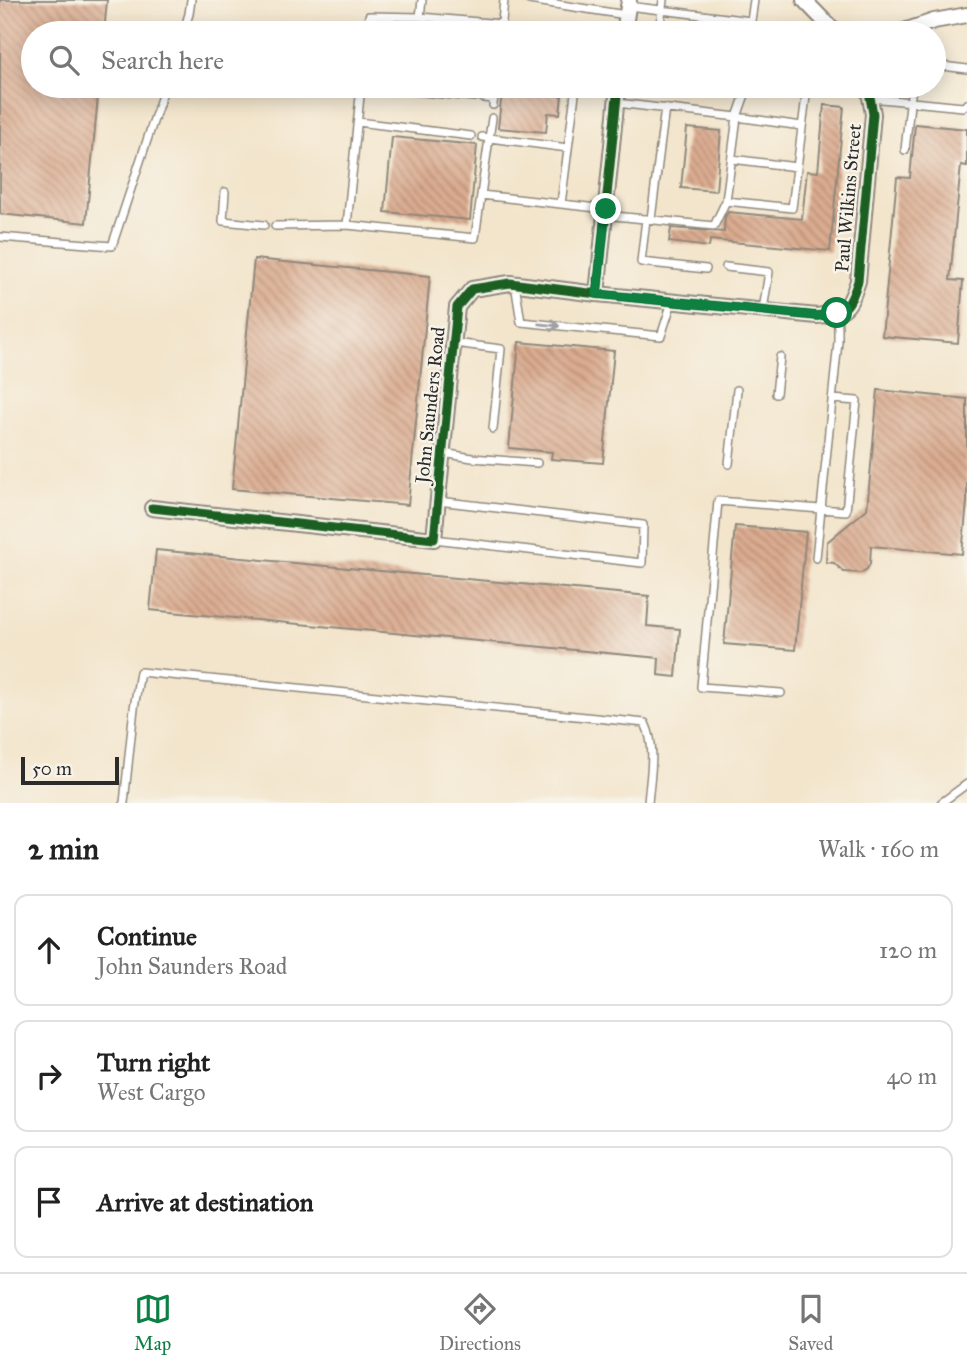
<!DOCTYPE html>
<html lang="en">
<head>
<meta charset="utf-8">
<style>
	body { margin:0; font-family:"IM FELL Great Primer",serif; background:#f2f2f2; color:#222 }
	.scale { position:absolute; left:21px; bottom:18px; width:98px; box-sizing:border-box; padding-left:7px; border:4px solid #2b2b2b; border-top:0; font-size:19px; line-height:24px; white-space:nowrap; color:#2b2b2b; -webkit-text-stroke:5px #f7f3e8; paint-order:stroke }
	.stop { position:absolute; width:21px; height:21px; margin:-16px; border:5px solid #0b8043; border-radius:50%; background:#fff }
	.stop.end { background:#0b8043; border-color:#fff; box-shadow:0 2px 7px #0008 }
	.list { margin:0; padding:0; list-style:none }
	h2 { display:flex; justify-content:space-between; align-items:center; height:91px; margin:0; padding:0 28px; font-size:30px }
	h2 small { font-size:23px; font-weight:400; color:#767676 }
	.list li { display:grid; grid-template-columns:46px 1fr auto; gap:21px; align-items:center; box-sizing:border-box; height:112px; margin:0 14px 14px; padding:0 14px; border:2px solid #e0e0e0; border-radius:14px }
	.list b { display:block; font-size:26px; white-space:nowrap }
	.list p { margin:0; font-size:23px; white-space:nowrap; color:#767676 }
	.list em { font-size:23px; font-style:normal; color:#767676 }
	.icon { flex:none; width:38px; height:38px; fill:none; stroke:currentColor; stroke-width:2; stroke-linecap:round; stroke-linejoin:round }
	.map { position:relative; flex:none; width:967px; height:803px; overflow:hidden }
	.search { position:absolute; background:#fff; box-shadow:0 4px 18px #0003; left:21px; right:21px; top:21px; height:77px; display:flex; align-items:center; gap:18px; box-sizing:border-box; padding:0 24px; border-radius:38px; color:#767676; font-size:26px }
	.sheet { height:469px; background:#fff }
	nav { display:flex; justify-content:space-around; align-items:center; box-sizing:border-box; height:98px; border-top:2px solid #e0e0e0; background:#fff; font-size:19px; color:#767676 }
	nav a { display:grid; justify-items:center; gap:4px }
	nav .on { color:#0b8043 }
	.map>svg:first-child { display:block }
	.building { fill:url(#building-back-hatch) }
	.lines { fill:none; stroke-linecap:round; stroke-linejoin:round }
	.lane-casing { stroke:#8f887c; stroke-width:10 }
	.street-casing { stroke:#8f887c; stroke-width:18 }
	.lane { stroke:#fff; stroke-width:7 }
	.street { stroke:#fff; stroke-width:14 }
	.cycleway-casing { stroke:#f7f3e8; stroke-width:13 }
	.cycleway { stroke:#1b5e20; stroke-width:9 }
	.oneway { stroke:#a0a0a0 }
	.route { stroke:#0b8043; stroke-width:9 }
	.labels { text-anchor:middle; dominant-baseline:central; stroke-width:5; stroke-linejoin:round; paint-order:stroke }
	.street-label { font-size:19px; fill:#2b2b2b; stroke:#f7f3e8 }
</style>
</head>
<body>
<div class="map">
<svg width="967" height="803" viewBox="0 0 967 803">
	<defs>
		<pattern id="building-back-hatch" width="6" height="6" patternUnits="userSpaceOnUse" patternTransform="scale(1.75)"><rect width="6" height="6" fill="#dbac90"/><path d="M-1 5l2 2M0 0l6 6M5-1l2 2" fill="none" stroke="#b28c76"/></pattern>
	</defs>
	<rect width="100%" height="100%" fill="#f7f3e8"/>
	<filter id="ink" filterUnits="userSpaceOnUse"><feTurbulence type="fractalNoise" baseFrequency=".0143" numOctaves="2"/><feDisplacementMap in="SourceGraphic" scale="14" xChannelSelector="R" yChannelSelector="G"/><feConvolveMatrix kernelMatrix="1 2 1 2 8 2 1 2 1" color-interpolation-filters="sRGB"/></filter>
	<filter id="wash" filterUnits="userSpaceOnUse"><feTurbulence type="fractalNoise" baseFrequency=".00686" numOctaves="4" result="noise"/><feDisplacementMap in="SourceGraphic" scale="28" xChannelSelector="R" yChannelSelector="G"/><feGaussianBlur stdDeviation="1.57" result="paint"/><feColorMatrix in="noise" values="0 0 0 0 0 0 0 0 0 0 0 0 0 0 0 0 0 1.4 0 .05"/><feComposite in="paint" operator="in"/></filter>
	<g filter="url(#wash)">
		<rect width="100%" height="100%" fill="#f3e5cc"/>
		<g id="blocks">
			<!-- building -->
			<path class="building" d="M 0,0 L 107,0 L 104,33 L 33,33 L 33,86 L 99,86 L 86,223 L 0,214 Z
				M 502,91 L 562,96 L 560,114 L 548,113 L 546,132 L 498,128 Z
				M 824,105 L 844,107 L 830,251 L 710,240 L 709,247 L 669,242 L 671,228 L 724,232 L 725,217 L 728,212 L 802,219 L 807,171 L 818,172 Z
				M 915,124 L 967,129 L 967,166 L 961,165 L 950,280 L 963,281 L 958,343 L 882,336 L 897,177 L 910,178 Z
				M 687,128 L 721,131 L 716,191 L 681,188 Z
				M 392,137 L 477,145 L 470,220 L 385,212 Z
				M 254,259 L 430,276 L 408,505 L 232,489 Z
				M 519,342 L 614,351 L 603,463 L 551,459 L 552,452 L 509,448 Z
				M 878,390 L 967,399 L 967,502 L 962,554 L 871,546 L 870,564 L 867,569 L 861,573 L 844,572 L 834,563 L 826,562 L 827,542 L 867,509 Z
				M 735,526 L 806,532 L 795,650 L 724,644 Z
				M 156,550 L 649,596 L 647,626 L 680,629 L 676,677 L 658,675 L 659,658 L 150,610 Z"/>
		</g>
	</g>
	<g filter="url(#ink)">
		<use href="#blocks" fill-opacity="0" stroke="#8f887c" stroke-width="2"/>
		<g class="lines">
			<defs>
				<path id="lane" d="M 529,0 L 626,15
					M 628,6 L 751,21 L 754,0
					M 420,17 L 502,24
					M 183,33 L 189,14 L 191,0
					M 367,33 L 369,16 L 420,17 L 422,0
					M 501,33 L 504,0
					M 659,33 L 663,0
					M 934,65 L 967,69
					M 361,86 L 347,225 L 475,238 L 481,195
					M 361,86 L 475,97
					M 748,86 L 737,117 L 802,126
					M 483,98 L 494,99
					M 871,98 L 963,107 L 967,104
					M 493,105 L 495,86
					M 492,118 L 481,195 L 606,209
					M 358,122 L 471,136
					M 482,137 L 568,148
					M 905,150 L 912,86
					M 732,159 L 797,167
					M 225,192 L 223,221 L 264,225
					M 726,201 L 792,208 L 806,96 L 803,86
					M 561,204 L 576,86
					M 605,215 L 714,226 L 726,201 L 737,117 L 617,103
					M 646,219 L 641,262 L 706,269
					M 651,219 L 665,108
					M 275,226 L 347,225
					M 0,237 L 112,246 L 165,86
					M 726,267 L 769,272 L 763,310
					M 515,284 L 521,322 L 661,336 L 672,302
					M 454,343 L 501,349 L 493,429
					M 776,394 L 780,357
					M 443,453 L 472,458 L 537,463
					M 729,464 L 737,390
					M 434,539 L 642,563 L 643,525 L 438,501
					M 816,558 L 838,342 L 838,329 L 837,313
					M 781,693 L 701,687 L 718,501 L 846,511 L 857,401 L 832,399
					M 124,803 L 134,708 L 140,672 L 645,723 C 657,748 650,776 648,803
					M 941,803 L 967,784"/>
				<path id="street" d="M 804,0 L 836,33
					M 624,33 L 629,0
					M 898,33 L 934,21 L 967,15
					M 597,294 L 618,86
					M 152,508 L 434,539 L 457,307 L 472,289 L 510,283 L 597,294 L 817,316 C 846,313 849,308 858,281 L 873,114 L 868,86"/>
			</defs>
			<!-- lane casing -->
			<use href="#lane" class="lane-casing"/>
			<!-- street casing -->
			<use href="#street" class="street-casing"/>
			<!-- lane -->
			<use href="#lane" class="lane"/>
			<!-- street -->
			<use href="#street" class="street"/>
			<defs>
				<path id="cycleway" d="M 597,294 L 618,86
					M 152,508 L 434,539 L 457,307 L 472,289 L 510,283 L 597,294 L 817,316 C 846,313 849,308 858,281 L 873,114 L 868,86"/>
			</defs>
			<!-- cycleway casing -->
			<use href="#cycleway" class="cycleway-casing"/>
			<!-- cycleway -->
			<use href="#cycleway" class="cycleway"/>
		</g>
		<!-- one-way arrows -->
		<defs><path id="oneway-shaft" d="M-6 0H5M1.5-3L5.5 0L1.5 3" fill="none" stroke-width="1.6" stroke-linecap="round" stroke-linejoin="round" transform="scale(1.75)"/></defs>
		<use class="oneway" href="#oneway-shaft" transform="translate(549 325) rotate(6)"/>
	</g>
	<g class="lines" filter="url(#ink)">
		<!-- route -->
		<path class="route" d="M 606,209 L 597,294 L 817,316 L 837,313"/>
	</g>
	<g class="labels">
		<!-- street labels -->
		<g class="street-label">
			<text transform="translate(848 198) rotate(-85)">Paul Wilkins Street</text>
			<text transform="translate(430 405) rotate(-84)">John Saunders Road</text>
		</g>
	</g>
</svg>
<div class="scale">50 m</div>
<div class="stop" style="left:837px;top:313px"></div>
<div class="stop end" style="left:606px;top:209px"></div>
<div class="search"><svg class="icon" aria-label="search" viewBox="0 0 24 24"><circle cx="10" cy="10" r="6"/><path d="M15 15l6 6"/></svg>Search here</div>
</div>
<section class="sheet">
<h2>2 min<small>Walk · 160 m</small></h2>
<ul class="list">
<li><svg class="icon" aria-label="ahead" viewBox="0 0 24 24"><path d="M12 20V5M6 11l6-6 6 6"/></svg><div><b>Continue</b><p>John Saunders Road</p></div><em>120 m</em></li>
<li><svg class="icon" aria-label="right" viewBox="0 0 24 24"><path d="M7 20v-9h11M14 6l5 5-5 5"/></svg><div><b>Turn right</b><p>West Cargo</p></div><em>40 m</em></li>
<li><svg class="icon" aria-label="arrive" viewBox="0 0 24 24"><path d="M6 21V4h12l-3 4 3 4H6"/></svg><div><b>Arrive at destination</b></div></li>
</ul>
</section>
<nav>
<a class="on"><svg class="icon" aria-label="map" viewBox="0 0 24 24"><path d="M3 6l6-2 6 2 6-2v14l-6 2-6-2-6 2zM9 4v14M15 6v14"/></svg>Map</a>
<a><svg class="icon" aria-label="directions" viewBox="0 0 24 24"><path d="M12 3l9 9-9 9-9-9zM9 14v-3h6M13 9l2 2-2 2"/></svg>Directions</a>
<a><svg class="icon" aria-label="saved" viewBox="0 0 24 24"><path d="M7 4h10v16l-5-4-5 4z"/></svg>Saved</a>
</nav>
</body>
</html>
